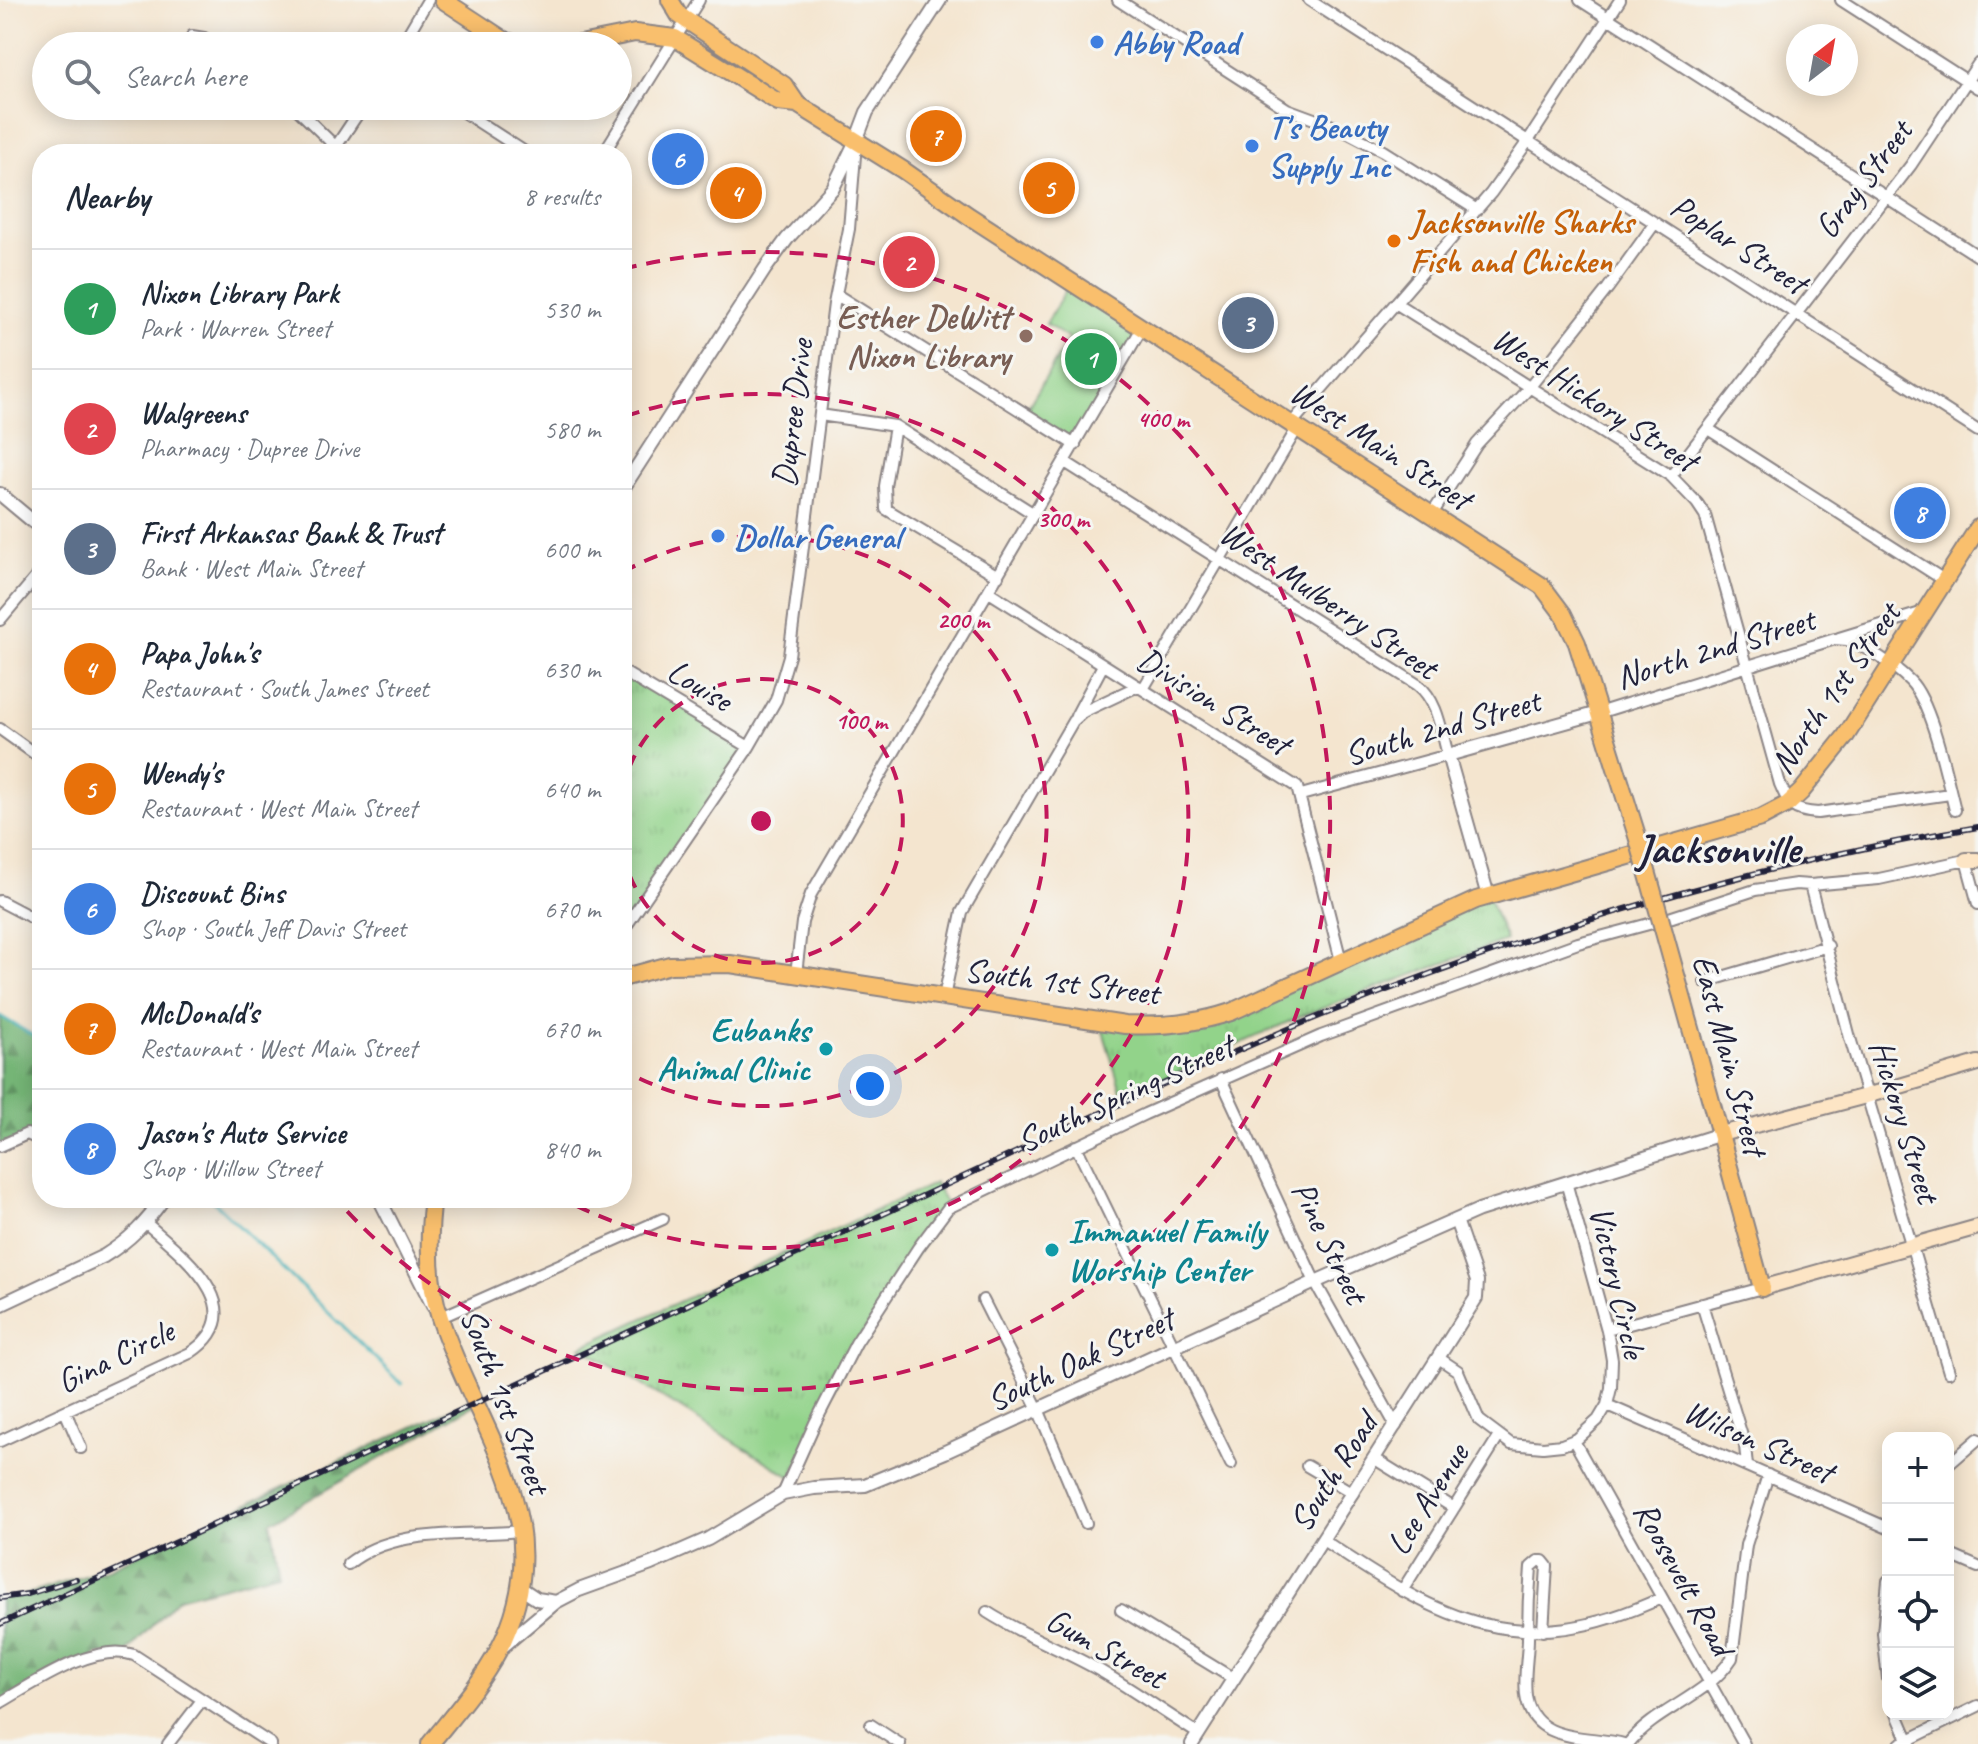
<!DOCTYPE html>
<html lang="en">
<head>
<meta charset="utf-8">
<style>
	body { margin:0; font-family:Caveat,sans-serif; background:#f6f6f7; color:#1f2937 }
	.controls { position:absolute; right:24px; bottom:24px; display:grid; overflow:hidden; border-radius:16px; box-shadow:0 4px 20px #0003 }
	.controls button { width:72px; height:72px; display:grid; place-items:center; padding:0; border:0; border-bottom:2px solid #e0e1e3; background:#fff; color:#1f2937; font:40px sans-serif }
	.compass { position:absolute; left:1786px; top:24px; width:72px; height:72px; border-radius:50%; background:#fff; box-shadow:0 4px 20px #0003; rotate:31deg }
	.you { position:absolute; left:870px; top:1086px; width:28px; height:28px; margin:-20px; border:6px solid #fff; border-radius:50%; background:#1a73e8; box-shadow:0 0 0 12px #1a73e833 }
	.badge { display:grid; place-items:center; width:52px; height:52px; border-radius:50%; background:#111827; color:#fff; font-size:26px; font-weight:700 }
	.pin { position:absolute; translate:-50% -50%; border:4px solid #fff; box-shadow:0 2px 8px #0006 }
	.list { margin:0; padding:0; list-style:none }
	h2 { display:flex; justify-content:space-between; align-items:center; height:104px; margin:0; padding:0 32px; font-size:34px }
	h2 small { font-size:26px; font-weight:400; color:#747a83 }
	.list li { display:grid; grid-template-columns:52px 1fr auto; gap:24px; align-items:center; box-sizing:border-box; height:120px; padding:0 32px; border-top:2px solid #e0e1e3 }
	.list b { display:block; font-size:30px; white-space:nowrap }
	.list p { margin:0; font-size:26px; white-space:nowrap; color:#747a83 }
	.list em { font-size:26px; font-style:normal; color:#747a83 }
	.icon { flex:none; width:44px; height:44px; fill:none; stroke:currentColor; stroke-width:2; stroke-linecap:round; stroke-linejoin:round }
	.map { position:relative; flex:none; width:1978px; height:1744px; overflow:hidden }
	.search { position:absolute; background:#fff; box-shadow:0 4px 20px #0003; left:32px; top:32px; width:600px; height:88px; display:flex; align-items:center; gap:20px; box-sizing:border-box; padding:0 28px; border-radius:44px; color:#747a83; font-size:30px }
	.panel { position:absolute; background:#fff; box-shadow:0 4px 20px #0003; left:32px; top:144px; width:600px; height:1064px; border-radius:32px }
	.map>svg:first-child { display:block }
	.grass { fill:url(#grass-tufts); stroke:#5a7a62; stroke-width:2 }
	.forest { fill:url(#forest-firs); stroke:#4c6c58; stroke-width:2 }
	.park { fill:#92d38a; stroke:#5a7a62; stroke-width:2 }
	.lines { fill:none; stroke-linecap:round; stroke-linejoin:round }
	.stream { stroke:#41b1b9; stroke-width:3 }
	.minor-casing { stroke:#8b8485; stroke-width:14 }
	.tertiary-casing { stroke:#8b8485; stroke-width:16 }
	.secondary-casing { stroke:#8b8485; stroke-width:18 }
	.primary-casing { stroke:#8b8485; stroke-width:20 }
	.minor { stroke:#fff; stroke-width:10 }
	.tertiary { stroke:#fff; stroke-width:12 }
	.secondary { stroke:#fde5c5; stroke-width:14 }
	.primary { stroke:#f9bf6d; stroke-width:16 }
	.rail-casing { stroke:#22223b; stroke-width:6 }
	.rail { stroke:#f6f6f2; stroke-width:3; stroke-dasharray:9; stroke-linecap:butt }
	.primary-bridge-casing { stroke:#8b8485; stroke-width:20; stroke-linecap:butt }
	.primary-bridge { stroke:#f9bf6d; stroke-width:16 }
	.ring { fill:none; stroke:#c2185b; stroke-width:4; stroke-dasharray:14 10 }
	.shop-dot { fill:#3f7fe0; stroke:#f6f6f2; stroke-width:3 }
	.food-dot { fill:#e8710a; stroke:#f6f6f2; stroke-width:3 }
	.education-dot { fill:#8d6e63; stroke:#f6f6f2; stroke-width:3 }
	.culture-dot { fill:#0f9aa8; stroke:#f6f6f2; stroke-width:3 }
	.labels { text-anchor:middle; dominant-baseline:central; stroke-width:6; stroke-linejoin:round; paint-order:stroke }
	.shop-label { font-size:34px; font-weight:bold; fill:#366cbe; stroke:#f6f6f2; text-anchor:start }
	.street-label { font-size:34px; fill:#22223b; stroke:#f6f6f2 }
	.food-label { font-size:34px; font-weight:bold; fill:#c56008; stroke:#f6f6f2; text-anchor:start }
	.education-label { font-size:34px; font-weight:bold; fill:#785e54; stroke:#f6f6f2; text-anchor:end }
	.culture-label { font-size:34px; font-weight:bold; fill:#0d838f; stroke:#f6f6f2; text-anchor:end }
	.district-label { font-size:42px; font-weight:bold; fill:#22223b; stroke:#f6f6f2 }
	.centre { fill:#c2185b; stroke:#f6f6f2; stroke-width:4 }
	.ring-label { font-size:24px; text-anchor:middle; font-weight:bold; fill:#c2185b; stroke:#f6f6f2; stroke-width:6; stroke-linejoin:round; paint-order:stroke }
</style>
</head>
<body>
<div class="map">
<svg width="1978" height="1744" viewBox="0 0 1978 1744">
	<defs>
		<pattern id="grass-tufts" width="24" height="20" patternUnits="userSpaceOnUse" patternTransform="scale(2)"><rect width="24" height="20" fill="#92d38a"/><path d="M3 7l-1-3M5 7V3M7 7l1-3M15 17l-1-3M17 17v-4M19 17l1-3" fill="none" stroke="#7eb578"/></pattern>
		<pattern id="forest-firs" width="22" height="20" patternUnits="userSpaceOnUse" patternTransform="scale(2)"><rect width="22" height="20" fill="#75b576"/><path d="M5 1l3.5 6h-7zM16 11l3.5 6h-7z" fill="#609362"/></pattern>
	</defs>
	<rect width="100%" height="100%" fill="#f6f6f2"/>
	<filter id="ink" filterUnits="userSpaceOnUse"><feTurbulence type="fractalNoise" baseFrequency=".0125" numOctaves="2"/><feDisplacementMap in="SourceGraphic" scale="16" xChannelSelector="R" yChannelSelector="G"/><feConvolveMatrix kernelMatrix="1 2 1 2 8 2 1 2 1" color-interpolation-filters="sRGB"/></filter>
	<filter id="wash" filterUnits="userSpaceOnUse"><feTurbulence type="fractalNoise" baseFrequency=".006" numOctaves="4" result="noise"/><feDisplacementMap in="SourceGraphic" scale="32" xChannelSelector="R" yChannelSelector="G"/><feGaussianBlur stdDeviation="1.8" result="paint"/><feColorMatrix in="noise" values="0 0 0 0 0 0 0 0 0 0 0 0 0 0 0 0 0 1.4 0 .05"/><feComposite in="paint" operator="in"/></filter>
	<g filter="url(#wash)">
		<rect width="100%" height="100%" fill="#f4e5cf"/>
		<!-- grass -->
		<path class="grass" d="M 622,671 L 749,747 L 622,932 Z
			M 1488,896 L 1506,940 L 1299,1017 L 1123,1097 L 1100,1021 L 1192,1023 Z
			M 935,1183 L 948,1208 L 856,1343 L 791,1477 L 581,1347 Z"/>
		<!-- forest -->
		<path class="forest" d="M 0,1016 L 42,1041 L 42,1141 L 32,1135 L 0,1146 Z
			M 475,1398 L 477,1403 L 270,1522 L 279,1572 L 178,1598 L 127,1652 L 99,1654 L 0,1703 L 0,1598 L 28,1594 L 110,1568 Z"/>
		<!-- park -->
		<path class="park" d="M 1071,281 L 1142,328 L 1076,444 L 1025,412 L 1069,339 L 1046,324 Z"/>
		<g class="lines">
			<!-- stream -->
			<path class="stream" d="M 0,1016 L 42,1041
				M 210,1198 L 402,1384"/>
		</g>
	</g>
	<g filter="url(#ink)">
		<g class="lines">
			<defs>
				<path id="minor" d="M 1118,0 L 1287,109 L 1341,129 L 1383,151 L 1477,210
					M 1309,0 L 1978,431
					M 1580,0 L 1978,256
					M 1841,0 L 1978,88
					M 192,36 L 204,38 L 217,46
					M 401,46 L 428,0
					M 294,106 L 336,147
					M 454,106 L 528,154
					M 331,154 L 363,106
					M 603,154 L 699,0
					M 837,295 L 1075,445
					M 1397,304 L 1671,476 L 1697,503 L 1705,515 L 1780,784 C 1790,807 1792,811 1818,813 L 1950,794
					M 820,415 L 895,426 L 1034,514
					M 1292,423 L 1491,193 L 1528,141 L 1620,0
					M 895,426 L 885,486 L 886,509 L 998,576
					M 1708,429 L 1944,580
					M 1065,462 L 1418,685 C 1438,701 1441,731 1448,755 L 1301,795
					M 1671,476 L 1911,165 L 1978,64
					M 1432,514 L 1477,444 L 1529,388 L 1608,288 L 1655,223
					M 989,592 L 1297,787 L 1341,961
					M 0,620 L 42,570
					M 1839,638 L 1924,612
					M 622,671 L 749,747
					M 1143,689 L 1298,427
					M 1598,713 L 1835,639 L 1847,640 C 1867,647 1894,665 1910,681 C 1932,703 1947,779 1955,810
					M 1076,716 L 1103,665
					M 0,729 L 42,759
					M 1810,885 L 1850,1038 L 1949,1372
					M 0,901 L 42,923
					M 622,932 L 749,747 L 776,700 L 789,656 L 834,304 L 849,229 L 856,143
					M 796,974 L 802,922 L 811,894 L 1142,328
					M 1705,982 L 1828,946
					M 944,997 L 962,912 L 1073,721 L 1083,712 L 1138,686
					M 1221,1079 L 1315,1282 L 1396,1426
					M 0,1146 L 27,1134 L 42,1141
					M 1076,1146 L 1231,1464
					M 138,1198 L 156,1209
					M 983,1300 L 1038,1409 L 1086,1523
					M 1702,1304 L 1745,1446 L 1747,1466
					M 439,1318 L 663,1219
					M 1607,1330 L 1762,1288
					M 1440,1359 L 1458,1371 L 1479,1420 L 1511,1444 L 1543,1447 L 1562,1445 L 1577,1439 L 1598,1420 L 1607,1405 L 1611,1388 L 1612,1360 L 1607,1330 L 1566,1182
					M 1607,1405 L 1888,1528
					M 65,1411 L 81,1448
					M 0,1441 L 190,1353 C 256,1309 182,1255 146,1223
					M 1574,1441 L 1744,1744
					M 1375,1459 L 1454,1508
					M 1948,1465 L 1978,1439
					M 1307,1466 L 1353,1493
					M 783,1494 L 815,1423 L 856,1343 L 918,1248 L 948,1208 L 1145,1114 L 1321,1036 L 1578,943 L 1660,921 L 1755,890 L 1796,884 L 1810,885 L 1879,879 L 1966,860 L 1978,904
					M 1323,1540 C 1443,1621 1520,1664 1661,1598
					M 1948,1554 L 1978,1567
					M 348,1564 C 395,1526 464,1537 521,1531
					M 1888,1581 L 1883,1633 L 1888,1679
					M 1402,1591 L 1499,1436
					M 1121,1610 L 1234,1679
					M 987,1612 C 1024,1636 1065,1650 1104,1673 C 1136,1692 1167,1714 1199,1734
					M 1543,1631 L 1547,1566 L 1543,1561 L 1538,1561 L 1531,1567 C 1529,1590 1528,1612 1528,1635 C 1529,1667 1512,1712 1551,1730 C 1573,1740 1601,1738 1624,1744
					M 0,1703 C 34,1683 94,1642 134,1655 L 271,1744
					M 1897,1714 L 1910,1744
					M 871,1725 L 900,1744
					M 168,1744 L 202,1700
					M 1628,1744 C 1657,1708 1707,1697 1732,1658 L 1746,1545 L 1768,1475
					M 1900,1744 L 1978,1706"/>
				<path id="tertiary" d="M 622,490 L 765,269 L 787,239 L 833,188 L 856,141 L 867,112 L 940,0
					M 0,494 L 42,529
					M 1488,896 L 1448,755 L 1598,713
					M 379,1198 L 433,1306
					M 0,1305 L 104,1256 C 130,1240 146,1223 164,1198
					M 519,1587 L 537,1599 L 556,1602 L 579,1590 L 651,1564 L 708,1539 L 783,1494 L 814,1488 L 865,1485 L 945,1452 L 1315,1282 L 1479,1210 L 1721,1134
					M 501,1648 L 556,1602
					M 1192,1744 L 1476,1298 L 1477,1281 L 1456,1220"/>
				<path id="secondary" d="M 1966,860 L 1978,860
					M 1721,1134 L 1866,1096 L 1978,1063
					M 1762,1288 L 1978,1227"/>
				<path id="primary" d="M 443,0 L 504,40 L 521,46
					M 670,0 L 679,15 L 686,20 L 784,85 L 797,104 L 903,170 L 969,216 L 1542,586 L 1563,614 L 1577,643 L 1638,839
					M 570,46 L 635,33 L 675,38 L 778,102 L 797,104
					M 622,978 L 670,965 L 730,964 L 1125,1025 C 1162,1027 1195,1024 1231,1012 L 1476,900 L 1761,818 L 1788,804 L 1801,792 L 1845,737 L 1978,528
					M 1700,1061 L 1762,1288
					M 430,1744 C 454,1714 480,1685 498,1651 C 565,1523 478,1434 440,1318 C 428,1281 428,1236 433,1198"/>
			</defs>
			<!-- minor casing -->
			<use href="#minor" class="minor-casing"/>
			<!-- tertiary casing -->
			<use href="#tertiary" class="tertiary-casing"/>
			<!-- secondary casing -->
			<use href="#secondary" class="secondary-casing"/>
			<!-- primary casing -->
			<use href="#primary" class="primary-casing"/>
			<!-- minor -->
			<use href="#minor" class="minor"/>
			<!-- tertiary -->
			<use href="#tertiary" class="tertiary"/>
			<!-- secondary -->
			<use href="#secondary" class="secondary"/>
			<!-- primary -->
			<use href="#primary" class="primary"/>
			<defs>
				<path id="rail" d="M 0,1598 L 28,1594 L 76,1579
					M 0,1624 L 1174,1079 C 1224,1057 1274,1034 1325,1014 C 1535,930 1754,864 1978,827"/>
			</defs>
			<!-- rail casing -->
			<use href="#rail" class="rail-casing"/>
			<!-- rail -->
			<use href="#rail" class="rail"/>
			<defs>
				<path id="primary-bridge" d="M 1638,839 L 1700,1061"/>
			</defs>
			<!-- primary-bridge casing -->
			<use href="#primary-bridge" class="primary-bridge-casing"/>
			<!-- primary-bridge -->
			<use href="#primary-bridge" class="primary-bridge"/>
		</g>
	</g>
	<!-- distance rings -->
	<g class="ring">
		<path d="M622 791A142 142 0 1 1 622 851"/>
		<path d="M623 572A285 285 0 1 1 623 1070"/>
		<path d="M626 416A427 427 0 1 1 561 1198"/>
		<path d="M623 269A569 569 0 1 1 335 1198"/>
	</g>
	<!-- markers -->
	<g class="shop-dot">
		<circle cx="1097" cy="42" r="8"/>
		<circle cx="1252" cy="146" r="8"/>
		<circle cx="718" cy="536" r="8"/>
	</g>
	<circle class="food-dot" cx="1394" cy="241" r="8"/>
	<circle class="education-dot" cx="1026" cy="336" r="8"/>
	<g class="culture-dot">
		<circle cx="826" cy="1049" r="8"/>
		<circle cx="1052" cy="1250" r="8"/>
	</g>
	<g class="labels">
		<!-- shop labels -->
		<g class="shop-label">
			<text x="1113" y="42">Abby Road</text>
			<text x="1268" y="126">T's Beauty<tspan x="1268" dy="39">Supply Inc</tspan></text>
			<text x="734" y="536">Dollar General</text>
		</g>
		<!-- street labels -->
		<g class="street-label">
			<text transform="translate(1863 179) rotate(-53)">Gray Street</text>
			<text transform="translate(1739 244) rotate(33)">Poplar Street</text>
			<text transform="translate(1595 399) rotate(33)">West Hickory Street</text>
			<text transform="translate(792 413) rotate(-83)">Dupree Drive</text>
			<text transform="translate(1381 445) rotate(33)">West Main Street</text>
			<text transform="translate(1329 600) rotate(34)">West Mulberry Street</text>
			<text transform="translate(1715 648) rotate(-17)">North 2nd Street</text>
			<text transform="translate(700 685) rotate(31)">Louise</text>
			<text transform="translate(1835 688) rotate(-55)">North 1st Street</text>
			<text transform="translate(1214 701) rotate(32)">Division Street</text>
			<text transform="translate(1442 727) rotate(-16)">South 2nd Street</text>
			<text transform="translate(1062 981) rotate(7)">South 1st Street</text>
			<text transform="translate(1730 1055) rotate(75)">East Main Street</text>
			<text transform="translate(1125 1093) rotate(-25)">South Spring Street</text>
			<text transform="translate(1905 1121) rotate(73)">Hickory Street</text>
			<text transform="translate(1330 1242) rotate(64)">Pine Street</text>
			<text transform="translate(1618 1282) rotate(77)">Victory Circle</text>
			<text transform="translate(115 1356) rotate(-26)">Gina Circle</text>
			<text transform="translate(1080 1359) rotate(-25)">South Oak Street</text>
			<text transform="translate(506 1401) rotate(69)">South 1st Street</text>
			<text transform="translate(1759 1441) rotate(24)">Wilson Street</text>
			<text transform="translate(1333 1472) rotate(-57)">South Road</text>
			<text transform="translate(1427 1499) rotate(-58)">Lee Avenue</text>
			<text transform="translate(1684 1578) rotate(61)">Roosevelt Road</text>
			<text transform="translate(1106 1648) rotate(29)">Gum Street</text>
		</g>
		<!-- food labels -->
		<g class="food-label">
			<text x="1410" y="221">Jacksonville Sharks<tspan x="1410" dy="39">Fish and Chicken</tspan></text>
		</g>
		<!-- education labels -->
		<g class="education-label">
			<text x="1010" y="316">Esther DeWitt<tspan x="1010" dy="39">Nixon Library</tspan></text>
		</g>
		<!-- culture labels -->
		<g class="culture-label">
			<text x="810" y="1029">Eubanks<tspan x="810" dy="39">Animal Clinic</tspan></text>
			<text x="1068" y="1230" text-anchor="start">Immanuel Family<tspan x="1068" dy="39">Worship Center</tspan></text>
		</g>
		<!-- district labels -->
		<g class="district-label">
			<text x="1718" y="849">Jacksonville</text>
		</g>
	</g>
	<circle cx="761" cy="821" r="12" class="centre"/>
	<g class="ring-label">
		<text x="1163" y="427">400 m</text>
		<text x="1063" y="527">300 m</text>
		<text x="963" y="628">200 m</text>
		<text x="861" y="729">100 m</text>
	</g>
</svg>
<div class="controls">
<button>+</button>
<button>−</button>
<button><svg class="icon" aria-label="locate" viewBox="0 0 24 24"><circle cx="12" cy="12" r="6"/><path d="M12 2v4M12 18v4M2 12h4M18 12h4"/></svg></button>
<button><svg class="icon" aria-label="layers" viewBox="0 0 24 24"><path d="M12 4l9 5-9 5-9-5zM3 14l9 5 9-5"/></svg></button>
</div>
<svg class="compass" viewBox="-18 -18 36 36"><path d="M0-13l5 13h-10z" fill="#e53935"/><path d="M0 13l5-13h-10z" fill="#747a83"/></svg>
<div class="you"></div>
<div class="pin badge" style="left:1091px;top:359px;background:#2e9e5b">1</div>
<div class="pin badge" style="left:909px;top:262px;background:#e0444e">2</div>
<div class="pin badge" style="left:1248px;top:323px;background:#5c6f8a">3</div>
<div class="pin badge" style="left:736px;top:193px;background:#e8710a">4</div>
<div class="pin badge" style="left:1049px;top:188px;background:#e8710a">5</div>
<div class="pin badge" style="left:678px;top:159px;background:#3f7fe0">6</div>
<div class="pin badge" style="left:936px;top:136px;background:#e8710a">7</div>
<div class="pin badge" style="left:1920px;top:513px;background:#3f7fe0">8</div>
<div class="search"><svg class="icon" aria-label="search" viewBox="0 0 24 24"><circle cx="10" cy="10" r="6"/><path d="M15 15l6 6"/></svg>Search here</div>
<section class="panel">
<h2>Nearby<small>8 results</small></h2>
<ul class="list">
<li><span class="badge" style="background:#2e9e5b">1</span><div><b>Nixon Library Park</b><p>Park · Warren Street</p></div><em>530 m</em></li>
<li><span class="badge" style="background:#e0444e">2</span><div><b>Walgreens</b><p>Pharmacy · Dupree Drive</p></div><em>580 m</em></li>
<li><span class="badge" style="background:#5c6f8a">3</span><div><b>First Arkansas Bank &amp; Trust</b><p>Bank · West Main Street</p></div><em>600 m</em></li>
<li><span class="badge" style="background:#e8710a">4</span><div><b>Papa John's</b><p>Restaurant · South James Street</p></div><em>630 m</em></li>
<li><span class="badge" style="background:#e8710a">5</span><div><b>Wendy's</b><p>Restaurant · West Main Street</p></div><em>640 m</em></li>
<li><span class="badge" style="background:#3f7fe0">6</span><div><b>Discount Bins</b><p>Shop · South Jeff Davis Street</p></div><em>670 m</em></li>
<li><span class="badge" style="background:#e8710a">7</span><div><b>McDonald's</b><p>Restaurant · West Main Street</p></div><em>670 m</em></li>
<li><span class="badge" style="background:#3f7fe0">8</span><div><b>Jason's Auto Service</b><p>Shop · Willow Street</p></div><em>840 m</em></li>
</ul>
</section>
</div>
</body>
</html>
